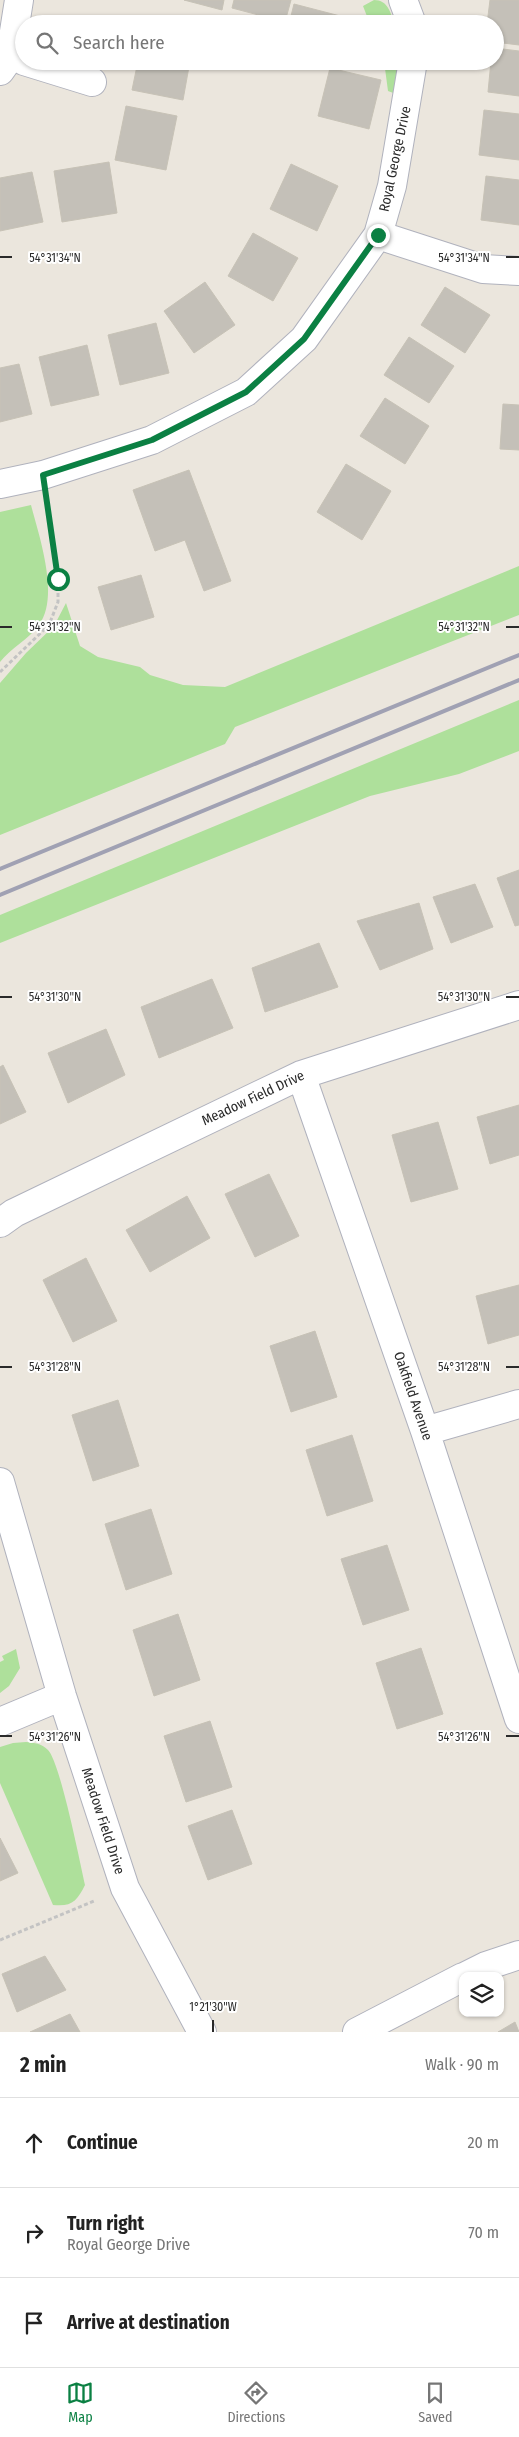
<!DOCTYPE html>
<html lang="en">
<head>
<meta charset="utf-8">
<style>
	body { margin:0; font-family:"Fira Sans Condensed",sans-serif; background:#f6f6f6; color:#222 }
	.controls { position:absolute; right:15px; bottom:15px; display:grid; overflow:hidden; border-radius:10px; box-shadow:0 1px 4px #0004 }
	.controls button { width:45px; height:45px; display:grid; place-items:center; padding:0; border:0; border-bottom:1px solid #e0e0e0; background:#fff; color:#222; font:25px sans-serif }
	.stop { position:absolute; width:15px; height:15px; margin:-11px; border:4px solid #0b8043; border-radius:50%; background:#fff }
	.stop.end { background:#0b8043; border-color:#fff; box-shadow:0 1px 5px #0008 }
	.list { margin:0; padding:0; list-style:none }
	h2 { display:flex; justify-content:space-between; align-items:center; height:65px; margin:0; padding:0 20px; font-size:21px }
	h2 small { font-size:16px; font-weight:400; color:#767676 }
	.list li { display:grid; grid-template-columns:32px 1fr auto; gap:15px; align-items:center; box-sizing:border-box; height:90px; padding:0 20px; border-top:1px solid #e0e0e0 }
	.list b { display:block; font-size:19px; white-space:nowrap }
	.list p { margin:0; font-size:16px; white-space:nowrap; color:#767676 }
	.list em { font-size:16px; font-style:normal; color:#767676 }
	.icon { flex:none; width:28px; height:28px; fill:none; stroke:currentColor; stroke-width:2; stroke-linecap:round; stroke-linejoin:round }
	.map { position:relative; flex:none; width:519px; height:2032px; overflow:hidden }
	.search { position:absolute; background:#fff; box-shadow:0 1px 4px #0004; left:15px; right:15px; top:15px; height:55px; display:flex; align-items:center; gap:12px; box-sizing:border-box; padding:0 18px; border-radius:28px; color:#767676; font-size:19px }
	.sheet { height:335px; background:#fff }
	nav { display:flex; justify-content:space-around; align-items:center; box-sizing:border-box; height:70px; border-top:1px solid #e0e0e0; background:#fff; font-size:14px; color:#767676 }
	nav a { display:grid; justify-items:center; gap:2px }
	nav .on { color:#0b8043 }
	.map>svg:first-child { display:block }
	.green { fill:#aee09b }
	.building { fill:#c4c0b8; stroke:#c7c2b6 }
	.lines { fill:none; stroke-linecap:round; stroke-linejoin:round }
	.street-casing { stroke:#b0b2bd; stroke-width:30 }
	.path { stroke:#c3c3c3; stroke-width:3; stroke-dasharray:4 2.5; stroke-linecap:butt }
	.street { stroke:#fff; stroke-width:28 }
	.rail { stroke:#a0a1b3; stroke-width:4 }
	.route { stroke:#0b8043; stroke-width:6 }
	.ticks { fill:none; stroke:#2a2a2a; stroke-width:2 }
	.labels { text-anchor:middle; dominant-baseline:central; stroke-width:4; stroke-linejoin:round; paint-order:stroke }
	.street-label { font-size:14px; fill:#2a2a2a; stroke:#fff }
	.ticks-label { font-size:12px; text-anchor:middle; fill:#2a2a2a; stroke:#fff; stroke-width:4; stroke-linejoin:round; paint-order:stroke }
</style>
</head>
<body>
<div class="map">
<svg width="519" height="2032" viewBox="0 0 519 2032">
	<rect width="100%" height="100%" fill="#ebe6dd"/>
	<!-- green -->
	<path class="green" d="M 374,0 C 388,0 391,13 394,24 L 370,24 L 363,6 Z
		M 384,61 L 399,61 L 396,94 L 388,91 Z
		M 31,505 C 39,536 60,596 39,625 C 29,639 11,648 0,662 L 0,512 Z
		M 519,566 L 519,615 L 235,727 L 225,744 L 0,835 L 0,683 L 26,653 L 54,626 L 66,603 L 80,646 L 98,657 L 140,667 L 150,675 L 183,685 L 225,687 Z
		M 519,700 L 519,751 L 459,774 L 370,796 L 0,943 L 0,915 Z
		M 16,1649 L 20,1668 L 9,1686 L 0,1693 L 0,1662 L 4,1660 L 2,1656 Z
		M 26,1742 C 35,1743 41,1743 48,1750 C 60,1762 80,1862 85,1885 C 77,1901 72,1907 53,1905 L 0,1783 L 0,1747 L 13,1743 Z"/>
	<!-- building -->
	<path class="building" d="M 184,0 L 224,0 L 222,10 Z
		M 234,0 L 291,0 L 285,22 L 232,8 Z
		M 490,0 L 519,0 L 519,45 L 495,42 L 495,24 L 487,24 Z
		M 294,4 L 344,17 L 342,24 L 289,24 Z
		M 495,48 L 519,51 L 519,96 L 488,92 L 491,61 L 495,61 Z
		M 138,61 L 190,61 L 183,100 L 132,90 Z
		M 330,68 L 381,80 L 369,129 L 318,116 Z
		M 126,106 L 177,116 L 166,170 L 115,160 Z
		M 484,110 L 519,114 L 519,160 L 479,155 Z
		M 109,162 L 117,213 L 62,222 L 54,171 Z
		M 291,164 L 338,186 L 317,231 L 270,209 Z
		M 32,172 L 43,222 L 0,231 L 0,178 Z
		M 486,176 L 519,180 L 519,225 L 481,220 Z
		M 253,233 L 298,258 L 273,301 L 228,276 Z
		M 205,282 L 235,325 L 194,353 L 164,311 Z
		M 445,287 L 490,315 L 465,353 L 421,325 Z
		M 156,323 L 169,373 L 120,385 L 108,335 Z
		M 409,337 L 454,366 L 429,403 L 384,375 Z
		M 87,345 L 99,395 L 51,406 L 39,357 Z
		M 19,364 L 32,414 L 0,422 L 0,368 Z
		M 385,398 L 429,426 L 405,464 L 360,436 Z
		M 503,404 L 519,405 L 519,450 L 500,449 Z
		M 346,464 L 391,491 L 362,540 L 317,512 Z
		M 189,470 L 231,581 L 204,591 L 185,540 L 155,551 L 133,490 Z
		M 141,575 L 154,617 L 111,630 L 98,587 Z
		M 519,870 L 519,925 L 515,926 L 497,878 Z
		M 475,884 L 493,927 L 451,943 L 433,897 Z
		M 419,903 L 433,949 L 380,970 L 357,921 Z
		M 319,943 L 338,987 L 265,1012 L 252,968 Z
		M 212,979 L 233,1028 L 159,1058 L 141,1007 Z
		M 106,1029 L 125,1075 L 68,1103 L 48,1053 Z
		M 3,1065 L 26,1112 L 0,1124 L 0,1067 Z
		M 519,1105 L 519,1155 L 490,1164 L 477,1117 Z
		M 438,1122 L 458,1189 L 411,1202 L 392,1135 Z
		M 269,1174 L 299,1236 L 255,1257 L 225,1194 Z
		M 187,1196 L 210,1238 L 150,1272 L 126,1230 Z
		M 86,1258 L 117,1321 L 73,1342 L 43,1280 Z
		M 519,1285 L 519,1335 L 488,1344 L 476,1296 Z
		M 315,1331 L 337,1397 L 291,1412 L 270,1346 Z
		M 118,1400 L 139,1466 L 93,1481 L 72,1415 Z
		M 352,1435 L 373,1501 L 327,1516 L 306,1450 Z
		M 151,1509 L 172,1574 L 126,1590 L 105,1524 Z
		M 387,1545 L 409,1610 L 363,1625 L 341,1559 Z
		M 178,1614 L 200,1680 L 154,1696 L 133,1630 Z
		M 421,1648 L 443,1714 L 397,1729 L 376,1663 Z
		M 210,1721 L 232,1787 L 186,1802 L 164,1736 Z
		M 232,1810 L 252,1864 L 208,1880 L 188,1826 Z
		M 0,1838 L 18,1873 L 0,1881 Z
		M 45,1956 L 66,1990 L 17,2012 L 2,1974 Z
		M 70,2014 L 80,2032 L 30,2032 Z
		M 515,2022 L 519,2032 L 498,2032 Z"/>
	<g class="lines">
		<defs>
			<path id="street" d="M 403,0 L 412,24
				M 24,61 L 92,82
				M 0,71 L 10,57 L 19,0
				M 378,235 L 483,269 L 519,271
				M 0,484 L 43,475 L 152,440 L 246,392 L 304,339 L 378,235 L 392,186 L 413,61
				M 301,1075 L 425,1431 L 519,1719
				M 0,1223 L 14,1213 L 301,1075 L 519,1005
				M 425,1431 L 519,1404
				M 0,1482 L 62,1696 L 125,1888 L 202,2032
				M 0,1722 L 62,1696
				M 466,1976 L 486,1966 L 519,1955
				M 357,2032 L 463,1977"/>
		</defs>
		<!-- street casing -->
		<use href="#street" class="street-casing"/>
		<!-- path -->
		<path class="path" d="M 0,672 L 49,625 L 58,602 L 58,579 L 48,510
			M 0,1940 L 94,1901"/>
		<!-- street -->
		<use href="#street" class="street"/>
		<!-- rail -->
		<path class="rail" d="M 0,869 L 519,655
			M 0,895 L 519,680"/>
	</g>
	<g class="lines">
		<!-- route -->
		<path class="route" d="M 58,579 L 43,475 L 152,440 L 246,392 L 304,339 L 378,235"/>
	</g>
	<!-- ticks -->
	<path class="ticks" d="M 0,257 L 12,257M 506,257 L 519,257M 0,627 L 12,627M 506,627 L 519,627M 0,997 L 12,997M 506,997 L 519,997M 0,1367 L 12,1367M 506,1367 L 519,1367M 0,1736 L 12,1736M 506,1736 L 519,1736M 213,2020 L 213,2032"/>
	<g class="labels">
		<!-- street labels -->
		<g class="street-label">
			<text transform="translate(395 159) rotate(-78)">Royal George Drive</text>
			<text transform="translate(253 1098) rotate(-25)">Meadow Field Drive</text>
			<text transform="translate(413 1396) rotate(71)">Oakfield Avenue</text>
			<text transform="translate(103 1821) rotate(72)">Meadow Field Drive</text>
		</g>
	</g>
	<g class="ticks-label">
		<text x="55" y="262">54°31'34"N</text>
		<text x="464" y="262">54°31'34"N</text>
		<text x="55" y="631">54°31'32"N</text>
		<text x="464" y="631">54°31'32"N</text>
		<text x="55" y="1001">54°31'30"N</text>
		<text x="464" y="1001">54°31'30"N</text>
		<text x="55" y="1371">54°31'28"N</text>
		<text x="464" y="1371">54°31'28"N</text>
		<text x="55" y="1741">54°31'26"N</text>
		<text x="464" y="1741">54°31'26"N</text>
		<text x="213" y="2011">1°21'30"W</text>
	</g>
</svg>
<div class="controls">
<button><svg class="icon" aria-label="layers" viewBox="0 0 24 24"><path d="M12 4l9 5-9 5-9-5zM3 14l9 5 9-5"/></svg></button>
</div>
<div class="stop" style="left:58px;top:579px"></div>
<div class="stop end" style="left:378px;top:235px"></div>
<div class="search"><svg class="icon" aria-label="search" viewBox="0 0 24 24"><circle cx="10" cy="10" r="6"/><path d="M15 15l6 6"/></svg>Search here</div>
</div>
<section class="sheet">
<h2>2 min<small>Walk · 90 m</small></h2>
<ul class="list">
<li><svg class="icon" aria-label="ahead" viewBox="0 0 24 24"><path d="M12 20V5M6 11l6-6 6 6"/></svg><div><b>Continue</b></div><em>20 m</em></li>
<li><svg class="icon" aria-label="right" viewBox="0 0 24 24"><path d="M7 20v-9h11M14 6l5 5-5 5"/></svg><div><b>Turn right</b><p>Royal George Drive</p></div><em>70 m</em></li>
<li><svg class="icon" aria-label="arrive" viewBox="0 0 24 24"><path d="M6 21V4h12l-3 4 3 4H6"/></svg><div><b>Arrive at destination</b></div></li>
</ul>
</section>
<nav>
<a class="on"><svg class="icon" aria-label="map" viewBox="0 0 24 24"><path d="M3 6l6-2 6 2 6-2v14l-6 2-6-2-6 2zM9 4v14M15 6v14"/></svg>Map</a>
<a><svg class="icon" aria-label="directions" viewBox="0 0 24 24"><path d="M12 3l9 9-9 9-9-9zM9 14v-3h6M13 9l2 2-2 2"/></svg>Directions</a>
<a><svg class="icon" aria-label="saved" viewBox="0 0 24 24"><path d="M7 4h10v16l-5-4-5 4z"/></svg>Saved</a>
</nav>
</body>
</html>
